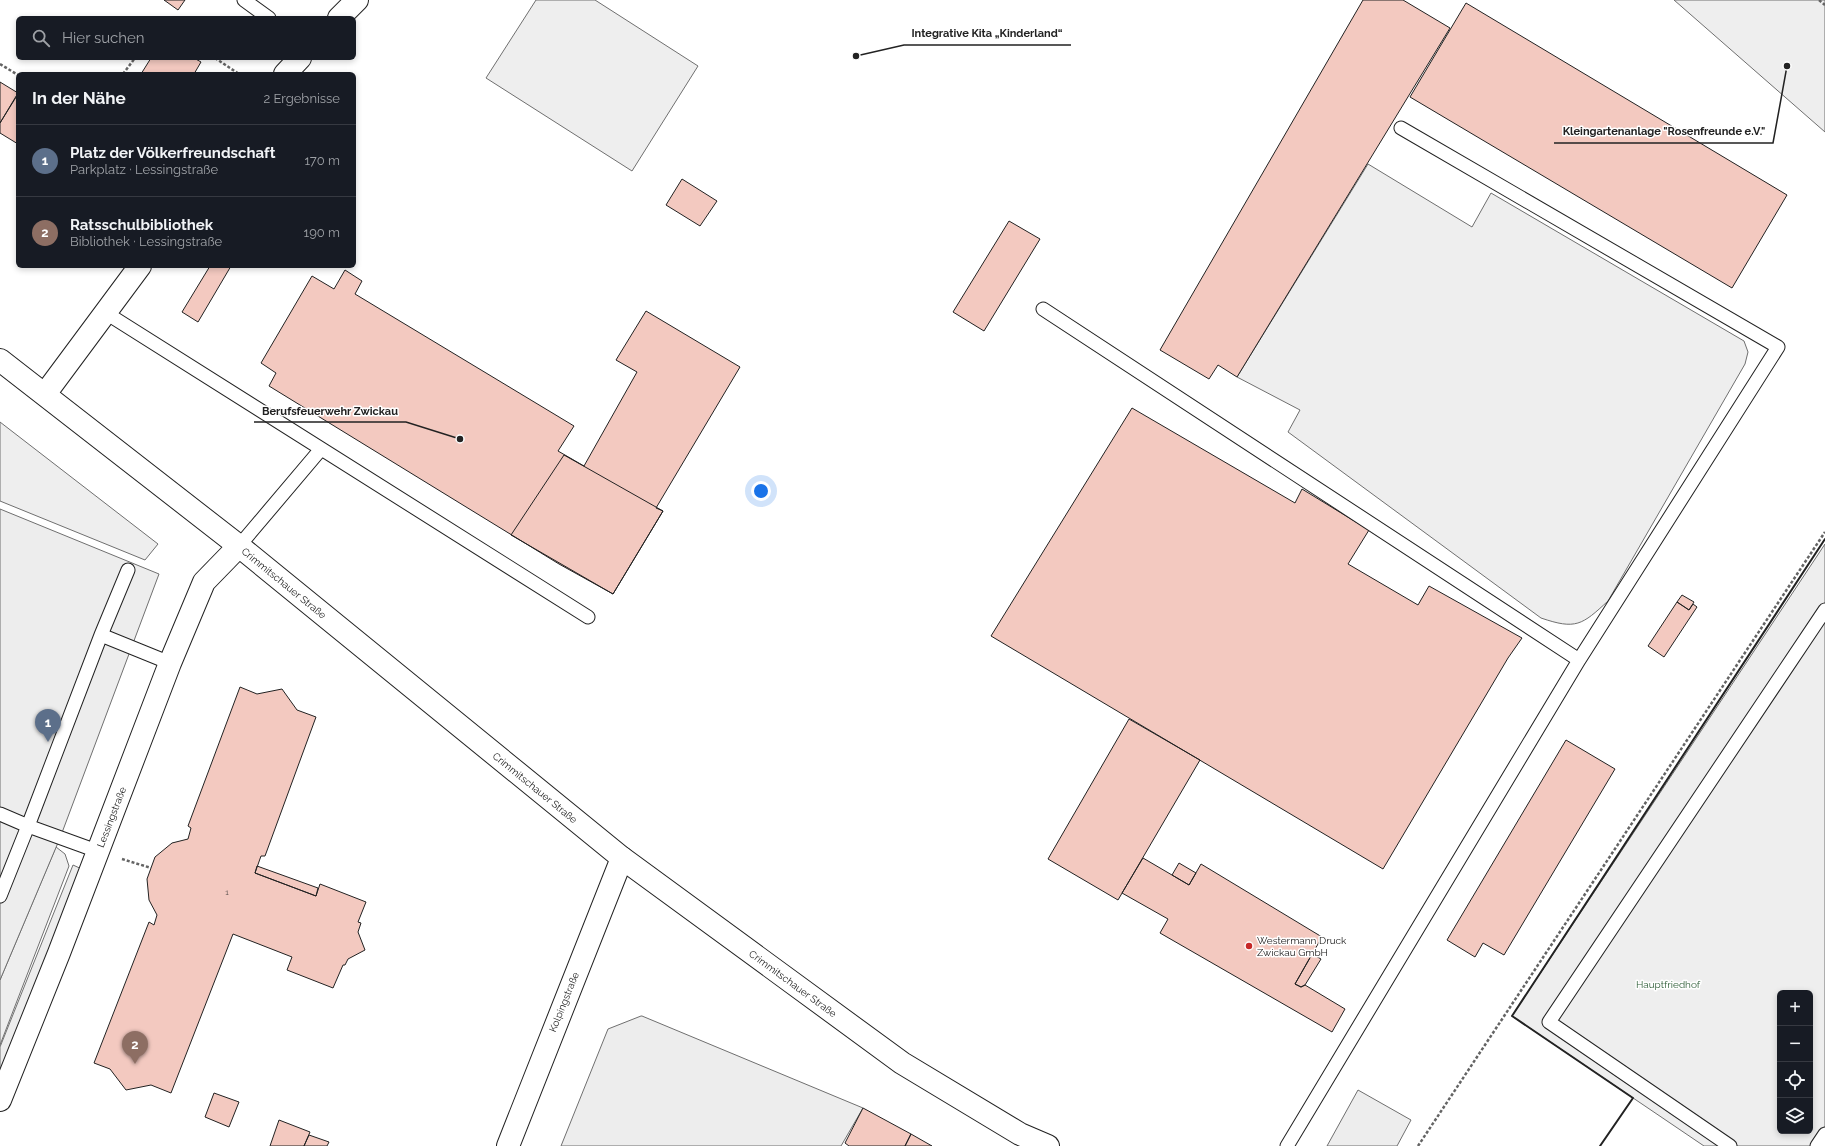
<!DOCTYPE html>
<html lang="de">
<head>
<meta charset="utf-8">
<style>
	body { margin:0; font-family:Raleway,sans-serif; background:#242831; color:#f1f3f6 }
	.controls { position:absolute; right:12px; bottom:12px; display:grid; overflow:hidden; border-radius:6px; box-shadow:0 2px 6px #0003 }
	.controls button { width:36px; height:36px; display:grid; place-items:center; padding:0; border:0; border-bottom:1px solid #363941; background:#171b24; color:#f1f3f6; font:20px sans-serif }
	.you { position:absolute; left:761px; top:491px; width:14px; height:14px; margin:-10px; border:3px solid #fff; border-radius:50%; background:#1a73e8; box-shadow:0 0 0 6px #1a73e833 }
	.badge { display:grid; place-items:center; width:26px; height:26px; border-radius:50%; background:#2563eb; color:#fff; font-size:13px; font-weight:700 }
	.pin { position:absolute; translate:-50% -33px; filter:drop-shadow(0 1px 2px #0008) }
	.pin::after { content:''; position:absolute; top:21px; width:14px; height:12px; background:inherit; clip-path:polygon(0 0,100% 0,50% 100%) }
	.list { margin:0; padding:0; list-style:none }
	h2 { display:flex; justify-content:space-between; align-items:center; height:52px; margin:0; padding:0 16px; font-size:17px }
	h2 small { font-size:13px; font-weight:400; color:#9ea1a6 }
	.list li { display:grid; grid-template-columns:26px 1fr auto; gap:12px; align-items:center; box-sizing:border-box; height:72px; padding:0 16px; border-top:1px solid #363941 }
	.list b { display:block; font-size:15px; white-space:nowrap }
	.list p { margin:0; font-size:13px; white-space:nowrap; color:#9ea1a6 }
	.list em { font-size:13px; font-style:normal; color:#9ea1a6 }
	.icon { flex:none; width:22px; height:22px; fill:none; stroke:currentColor; stroke-width:2; stroke-linecap:round; stroke-linejoin:round }
	.map { position:relative; flex:none; width:1825px; height:1146px; overflow:hidden }
	.search { position:absolute; background:#171b24; box-shadow:0 2px 6px #0003; left:16px; top:16px; width:340px; height:44px; display:flex; align-items:center; gap:10px; box-sizing:border-box; padding:0 14px; border-radius:6px; color:#9ea1a6; font-size:15px }
	.panel { position:absolute; background:#171b24; box-shadow:0 2px 6px #0003; left:16px; top:72px; width:340px; height:196px; border-radius:6px }
	.map>svg:first-child { display:block }
	.green { fill:#eee; stroke:#6f6f6f; fill-rule:evenodd }
	.parking { fill:#ededed; stroke:#6f6f6f }
	.building { fill:#f3c9c0; stroke:#222 }
	.lines { fill:none; stroke-linecap:round; stroke-linejoin:round }
	.lane-casing { stroke:#222; stroke-width:15 }
	.street-casing { stroke:#222; stroke-width:24 }
	.secondary-casing { stroke:#222; stroke-width:24 }
	.primary-casing { stroke:#222; stroke-width:24 }
	.path { stroke:#646464; stroke-width:2.5; stroke-dasharray:3 2; stroke-linecap:butt }
	.lane { stroke:#fff; stroke-width:13 }
	.street { stroke:#fff; stroke-width:22 }
	.secondary { stroke:#fff; stroke-width:22 }
	.primary { stroke:#fff; stroke-width:22 }
	.wall { stroke:#222; stroke-width:2 }
	.poi-dot { fill:#c62828; stroke:#fff; stroke-width:1.5 }
	.labels { text-anchor:middle; dominant-baseline:central; stroke-width:3; stroke-linejoin:round; paint-order:stroke }
	.number-label { font-size:8px; fill:#564c4a }
	.street-label { font-size:10px; fill:#222; stroke:#fff }
	.poi-label { font-size:10px; fill:#222; stroke:#fff; text-anchor:start }
	.park-label { font-size:10px; fill:#2f5e38; stroke:#fff }
	.leader { fill:none; stroke:#222; stroke-width:1.5 }
	.callout-dot { fill:#222; stroke:#fff; stroke-width:1.5 }
	.callout-label { font-size:11px; text-anchor:middle; font-weight:bold; fill:#222; stroke:#fff; stroke-width:3; stroke-linejoin:round; paint-order:stroke }
</style>
</head>
<body>
<div class="map">
<svg width="1825" height="1146" viewBox="0 0 1825 1146">
	<rect width="100%" height="100%" fill="#fff"/>
	<!-- green -->
	<path class="green" d="M 536,0 L 595,0 L 698,66 L 632,171 L 486,78 Z
		M 1674,0 L 1825,0 L 1825,132 Z
		M 1368,164 L 1472,227 L 1491,193 L 1744,341 L 1748,352 L 1745,364 L 1608,601 C 1582,625 1576,630 1541,618 L 1288,432 L 1300,410 L 1237,377 Z
		M 0,422 L 158,544 L 145,560 L 0,501 Z
		M 1825,544 L 1825,1146 L 1704,1146 L 1512,1016 ZM 1780,993 L 1810,993 L 1810,1131 L 1780,1131 Z
		M 56,847 L 65,854 L 69,866 L 0,1045 L 0,980 Z"/>
	<!-- parking -->
	<path class="parking" d="M 0,509 L 159,574 L 60,838 L 0,980 Z
		M 73,865 L 84,870 L 0,1085 L 0,1047 Z
		M 641,1016 L 642,1016 L 863,1108 L 841,1146 L 561,1146 L 608,1029 Z
		M 1358,1090 L 1411,1120 L 1397,1146 L 1327,1146 Z"/>
	<!-- building -->
	<path class="building" d="M 164,0 L 185,0 L 178,10 Z
		M 1363,0 L 1403,0 L 1450,28 L 1237,377 L 1218,365 L 1209,379 L 1160,350 Z
		M 1466,3 L 1787,195 L 1732,288 L 1410,97 Z
		M 151,58 L 194,58 L 201,62 L 194,74 L 141,74 Z
		M 0,82 L 18,93 L 0,123 Z
		M 18,94 L 18,144 L 0,133 L 0,123 Z
		M 682,179 L 717,201 L 700,226 L 666,205 Z
		M 1009,221 L 1040,239 L 984,331 L 953,312 Z
		M 210,266 L 231,266 L 198,322 L 182,312 Z
		M 345,270 L 362,281 L 355,294 L 574,426 L 558,451 L 584,466 L 637,372 L 616,360 L 646,311 L 740,367 L 656,508 L 663,511 L 613,594 L 559,564 L 269,386 L 276,373 L 261,363 L 312,276 L 334,289 Z
		M 1132,408 L 1295,503 L 1302,489 L 1369,530 L 1348,564 L 1418,605 L 1429,586 L 1522,638 L 1508,658 L 1383,869 L 991,636 Z
		M 564,455 L 663,511 L 613,594 L 511,535 Z
		M 1682,595 L 1694,602 L 1689,610 L 1677,602 Z
		M 1677,602 L 1689,610 L 1693,604 L 1697,607 L 1664,657 L 1648,646 Z
		M 240,687 L 257,694 L 282,689 L 297,710 L 316,717 L 265,856 L 261,856 L 255,873 L 316,896 L 320,884 L 366,902 L 358,922 L 361,923 L 358,932 L 365,950 L 348,959 L 345,965 L 343,965 L 333,988 L 287,970 L 292,957 L 233,934 L 171,1093 L 151,1085 L 126,1090 L 110,1069 L 94,1063 L 149,922 L 154,925 L 157,915 L 149,900 L 147,879 L 155,857 L 172,843 L 188,839 L 191,828 L 188,826 Z
		M 1129,719 L 1200,760 L 1118,900 L 1048,859 Z
		M 1566,740 L 1615,769 L 1504,955 L 1483,943 L 1475,957 L 1447,940 Z
		M 1143,858 L 1189,885 L 1201,864 L 1322,937 L 1295,984 L 1301,987 L 1305,985 L 1345,1009 L 1332,1032 L 1160,933 L 1168,919 L 1122,893 Z
		M 1179,863 L 1196,873 L 1189,885 L 1172,875 Z
		M 257,866 L 318,888 L 316,896 L 255,873 Z
		M 1312,954 L 1321,959 L 1305,985 L 1301,987 L 1295,984 Z
		M 214,1093 L 239,1102 L 229,1127 L 205,1117 Z
		M 863,1108 L 911,1134 L 905,1146 L 849,1146 L 845,1143 Z
		M 279,1120 L 310,1132 L 304,1146 L 270,1146 Z
		M 911,1134 L 932,1146 L 905,1146 Z
		M 309,1135 L 329,1142 L 327,1146 L 304,1146 Z"/>
	<g class="lines">
		<defs>
			<path id="lane" d="M 244,0 L 269,18
				M 1043,309 L 1579,660
				M 106,313 L 588,617
				M 239,546 L 321,449
				M 128,570 L 101,635 L 170,663
				M 0,814 L 28,826 L 101,635
				M 0,896 L 28,826 L 97,851
				M 1287,1146 L 1579,660 L 1778,347 L 1401,128
				M 1730,1146 L 1549,1022 L 1825,610
				M 1817,1146 L 1825,1134"/>
			<g id="street">
				<path d="M 339,18 L 357,0"/>
				<path d="M 285,74 L 300,58"/>
				<path d="M 45,394 L 140,266"/>
				<path id="s1" d="M 0,1100 L 59,953 L 170,663 L 204,582 L 239,546"/>
			</g>
			<g id="secondary">
				<path id="s2" d="M 622,858 L 902,1063 L 1020,1134 L 1048,1146"/>
			</g>
			<g id="primary">
				<path id="s3" d="M 0,360 L 239,546 L 622,858 L 508,1146"/>
			</g>
		</defs>
		<!-- lane casing -->
		<use href="#lane" class="lane-casing"/>
		<!-- street casing -->
		<use href="#street" class="street-casing"/>
		<!-- secondary casing -->
		<use href="#secondary" class="secondary-casing"/>
		<!-- primary casing -->
		<use href="#primary" class="primary-casing"/>
		<!-- path -->
		<path class="path" d="M 1819,0 L 1825,5
			M 215,58 L 239,74
			M 0,64 L 18,75
			M 123,74 L 135,58
			M 122,859 L 151,868
			M 1418,1146 L 1825,532"/>
		<!-- lane -->
		<use href="#lane" class="lane"/>
		<!-- street -->
		<use href="#street" class="street"/>
		<!-- secondary -->
		<use href="#secondary" class="secondary"/>
		<!-- primary -->
		<use href="#primary" class="primary"/>
		<!-- wall -->
		<path class="wall" d="M 1600,1146 L 1633,1098 L 1512,1016 L 1825,539"/>
	</g>
	<!-- markers -->
	<circle class="poi-dot" cx="1249" cy="946" r="4"/>
	<g class="labels">
		<!-- number labels -->
		<g class="number-label">
			<text x="227" y="892">1</text>
		</g>
		<!-- street labels -->
		<g class="street-label">
			<text stroke="none"><textPath href="#s3" startOffset="361">Crimmitschauer Straße</textPath></text>
			<text stroke="none"><textPath href="#s3" startOffset="685">Crimmitschauer Straße</textPath></text>
			<text stroke="none"><textPath href="#s1" startOffset="304">Lessingstraße</textPath></text>
			<text stroke="none"><textPath href="#s2" startOffset="212">Crimmitschauer Straße</textPath></text>
			<text transform="translate(564 1002) rotate(-68)">Kolpingstraße</text>
		</g>
		<!-- poi labels -->
		<g class="poi-label">
			<text x="1257" y="940">Westermann Druck<tspan x="1257" dy="12">Zwickau GmbH</tspan></text>
		</g>
		<!-- park labels -->
		<g class="park-label">
			<text x="1668" y="984">Hauptfriedhof</text>
		</g>
	</g>
	<!-- callouts -->
	<path class="leader" d="M856 56L904 45H1071M1787 66L1773 143H1554M460 439L406 422H254"/>
	<g class="callout-dot">
		<circle cx="856" cy="56" r="4"/>
		<circle cx="1787" cy="66" r="4"/>
		<circle cx="460" cy="439" r="4"/>
	</g>
	<g class="callout-label">
		<text x="987" y="37">Integrative Kita „Kinderland“</text>
		<text x="1664" y="135">Kleingartenanlage "Rosenfreunde e.V."</text>
		<text x="330" y="415">Berufsfeuerwehr Zwickau</text>
	</g>
</svg>
<div class="controls">
<button>+</button>
<button>−</button>
<button><svg class="icon" aria-label="locate" viewBox="0 0 24 24"><circle cx="12" cy="12" r="6"/><path d="M12 2v4M12 18v4M2 12h4M18 12h4"/></svg></button>
<button><svg class="icon" aria-label="layers" viewBox="0 0 24 24"><path d="M12 4l9 5-9 5-9-5zM3 14l9 5 9-5"/></svg></button>
</div>
<div class="you"></div>
<div class="pin badge" style="left:48px;top:742px;background:#5c6f8a">1</div>
<div class="pin badge" style="left:135px;top:1064px;background:#8d6e63">2</div>
<div class="search"><svg class="icon" aria-label="search" viewBox="0 0 24 24"><circle cx="10" cy="10" r="6"/><path d="M15 15l6 6"/></svg>Hier suchen</div>
<section class="panel">
<h2>In der Nähe<small>2 Ergebnisse</small></h2>
<ul class="list">
<li><span class="badge" style="background:#5c6f8a">1</span><div><b>Platz der Völkerfreundschaft</b><p>Parkplatz · Lessingstraße</p></div><em>170 m</em></li>
<li><span class="badge" style="background:#8d6e63">2</span><div><b>Ratsschulbibliothek</b><p>Bibliothek · Lessingstraße</p></div><em>190 m</em></li>
</ul>
</section>
</div>
</body>
</html>
